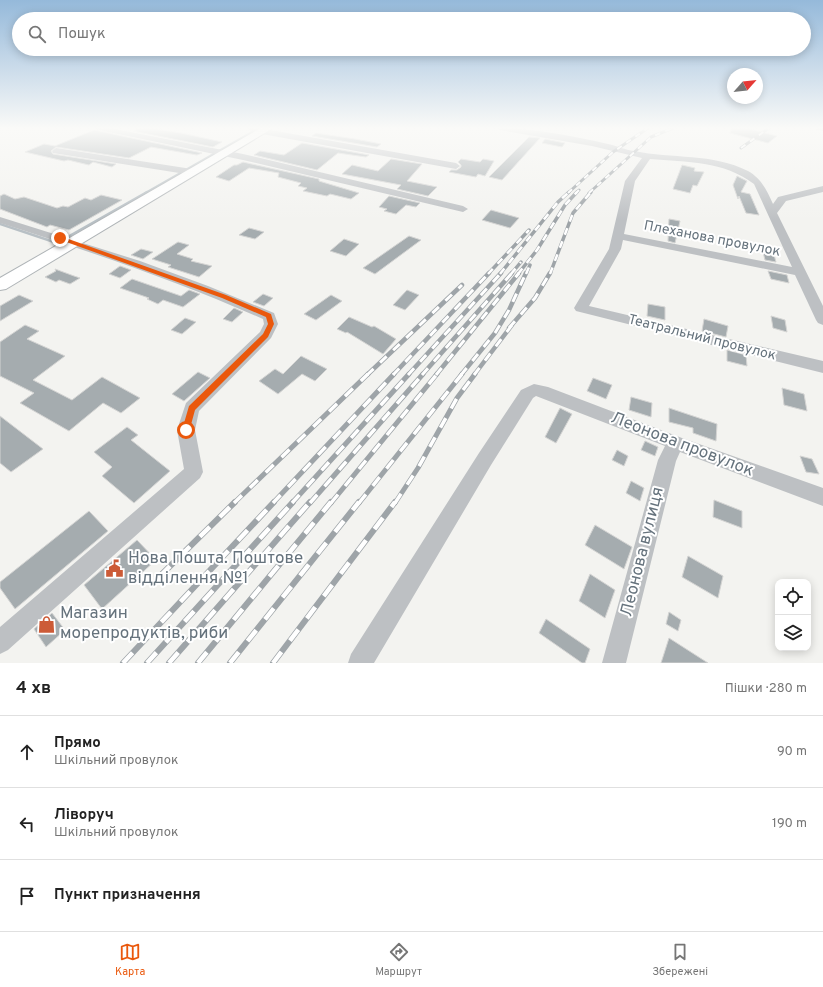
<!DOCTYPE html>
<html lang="uk">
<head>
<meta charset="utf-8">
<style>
	body { margin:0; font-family:Overpass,sans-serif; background:#f2f2f2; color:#222 }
	.controls { position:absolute; right:12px; bottom:12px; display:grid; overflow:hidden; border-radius:8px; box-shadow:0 2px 10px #0003 }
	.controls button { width:36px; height:36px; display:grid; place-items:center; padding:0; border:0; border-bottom:1px solid #e0e0e0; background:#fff; color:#222; font:20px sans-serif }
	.compass { position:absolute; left:727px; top:68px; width:36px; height:36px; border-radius:50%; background:#fff; box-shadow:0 2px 10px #0003; rotate:63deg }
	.stop { position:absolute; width:12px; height:12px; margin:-9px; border:3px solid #ea580c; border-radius:50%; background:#fff }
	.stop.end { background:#ea580c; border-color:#fff; box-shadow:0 1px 4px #0008 }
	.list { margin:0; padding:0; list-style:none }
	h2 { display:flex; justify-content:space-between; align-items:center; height:52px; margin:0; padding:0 16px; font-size:17px }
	h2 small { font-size:13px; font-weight:400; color:#767676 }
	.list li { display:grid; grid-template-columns:26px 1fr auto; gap:12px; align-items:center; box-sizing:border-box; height:72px; padding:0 16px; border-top:1px solid #e0e0e0 }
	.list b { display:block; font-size:15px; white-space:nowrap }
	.list p { margin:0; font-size:13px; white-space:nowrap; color:#767676 }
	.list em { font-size:13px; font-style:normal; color:#767676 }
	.icon { flex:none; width:22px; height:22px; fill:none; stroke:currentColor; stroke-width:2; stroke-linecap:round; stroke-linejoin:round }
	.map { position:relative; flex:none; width:823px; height:663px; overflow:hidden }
	.search { position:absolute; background:#fff; box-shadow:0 2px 10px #0003; left:12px; right:12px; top:12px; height:44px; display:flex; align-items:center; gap:10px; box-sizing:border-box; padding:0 14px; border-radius:22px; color:#767676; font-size:15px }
	.sheet { height:268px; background:#fff }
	nav { display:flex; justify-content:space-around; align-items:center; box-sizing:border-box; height:56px; border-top:1px solid #e0e0e0; background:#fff; font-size:11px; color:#767676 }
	nav a { display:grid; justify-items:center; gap:2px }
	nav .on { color:#ea580c }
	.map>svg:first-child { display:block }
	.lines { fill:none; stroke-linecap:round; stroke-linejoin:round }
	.stream-far1 { stroke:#b8c0c5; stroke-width:2 }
	.stream { stroke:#b8c0c5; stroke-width:2.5 }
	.building { fill:#a5acaf; stroke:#d4d4d3 }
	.secondary-casing { stroke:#afb4b7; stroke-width:2 }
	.minor { fill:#bdc0c3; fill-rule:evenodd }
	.secondary { fill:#fff; fill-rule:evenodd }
	.rail-far4-casing { stroke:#9ea4a8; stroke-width:3 }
	.rail-far3-casing { stroke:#9ea4a8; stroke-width:3.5 }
	.rail-far2-casing { stroke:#9ea4a8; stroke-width:4.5 }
	.rail-far1-casing { stroke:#9ea4a8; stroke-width:5 }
	.rail-casing { stroke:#9ea4a8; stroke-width:6 }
	.rail-far4 { stroke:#fff; stroke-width:2; stroke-dasharray:5.5; stroke-linecap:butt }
	.rail-far3 { stroke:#fff; stroke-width:2.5; stroke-dasharray:7; stroke-linecap:butt }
	.rail-far2 { stroke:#fff; stroke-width:3; stroke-dasharray:9; stroke-linecap:butt }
	.rail-far1 { stroke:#fff; stroke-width:3.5; stroke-dasharray:11; stroke-linecap:butt }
	.rail { stroke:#fff; stroke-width:4.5; stroke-dasharray:14; stroke-linecap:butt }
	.route { fill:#ea580c }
	.labels { text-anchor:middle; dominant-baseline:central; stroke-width:4; stroke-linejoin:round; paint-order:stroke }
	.street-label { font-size:14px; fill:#66737d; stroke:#fff }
	.near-street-label { font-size:17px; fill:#66737d; stroke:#fff }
	.near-poi-label { font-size:17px; fill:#66737d; stroke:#fff; text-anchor:start }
</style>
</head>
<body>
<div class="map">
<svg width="823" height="663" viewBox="0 0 823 663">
	<rect width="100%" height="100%" fill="#f3f3f0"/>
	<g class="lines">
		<!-- stream-far1 -->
		<path class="stream-far1" d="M 145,193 L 259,128"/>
		<!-- stream -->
		<path class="stream" d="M 0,224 L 57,243 L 147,192"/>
	</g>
	<!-- building -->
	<path class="building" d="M 140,128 L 149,128 L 181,133 L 222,142 L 213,147 L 133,131 Z
		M 732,128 L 746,128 L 777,136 L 768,143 L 730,133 Z
		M 94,130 L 99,131 L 202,153 L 197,155 L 151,147 L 129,158 L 56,147 L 51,151 L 53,154 L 116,164 L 112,167 L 93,162 L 89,165 L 68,160 L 64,161 L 25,152 L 44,144 L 55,146 Z
		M 316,133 L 355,139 L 381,144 L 377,147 L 312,136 Z
		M 529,137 L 540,138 L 502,180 L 489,177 Z
		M 545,139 L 565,143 L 562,147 L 542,143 Z
		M 302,143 L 369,155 L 366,157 L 338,153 L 317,170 L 254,155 L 260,151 L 284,155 Z
		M 391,159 L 422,164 L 407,181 L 437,187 L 428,196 L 397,189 L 401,185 L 342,174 L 352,165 L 378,171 Z
		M 461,159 L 480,162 L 483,159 L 494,161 L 485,176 L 478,174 L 476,177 L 449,172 L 451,170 L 457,170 L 461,167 L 461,165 L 458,162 Z
		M 243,162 L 319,179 L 319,181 L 359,193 L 351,199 L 330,194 L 327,196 L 303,191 L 307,188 L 298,186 L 301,183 L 278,177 L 279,173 L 249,168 L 229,181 L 216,177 L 234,165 L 237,165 Z
		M 682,165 L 695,168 L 694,171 L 704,172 L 697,186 L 693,185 L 690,193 L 673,189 Z
		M 737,176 L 747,181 L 741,192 L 750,194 L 759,215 L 746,213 L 739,196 L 738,199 L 733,185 Z
		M 4,194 L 15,199 L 24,197 L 57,208 L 63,206 L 68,207 L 85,198 L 91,200 L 101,195 L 122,200 L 69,230 L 50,225 L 47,227 L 0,209 L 0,196 Z
		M 389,196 L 420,203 L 416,207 L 406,205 L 396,214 L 384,211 L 387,209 L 379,207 Z
		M 491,210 L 519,218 L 510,228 L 482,220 Z
		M 669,219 L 680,221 L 675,243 L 668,241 Z
		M 249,228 L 264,232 L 255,239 L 239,235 Z
		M 409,236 L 421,240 L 375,274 L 363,268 Z
		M 344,239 L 359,244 L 346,256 L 330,251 Z
		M 178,242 L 189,245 L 177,254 L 193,259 L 191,261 L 212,266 L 199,277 L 168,267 L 171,265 L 152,259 Z
		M 762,248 L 773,251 L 776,262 L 765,260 Z
		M 141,249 L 153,252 L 143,259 L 131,255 Z
		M 120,266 L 131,270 L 120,278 L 109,274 Z
		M 55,269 L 74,276 L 80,278 L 70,284 L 59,280 L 56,282 L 45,277 L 56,271 Z
		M 768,271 L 787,275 L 789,283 L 771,279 Z
		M 132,279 L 181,296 L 189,290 L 200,294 L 183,307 L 163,300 L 158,304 L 147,299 L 149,298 L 120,288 Z
		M 407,290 L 419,295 L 405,310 L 393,305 Z
		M 263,294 L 273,298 L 264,306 L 253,302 Z
		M 19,295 L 33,301 L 0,321 L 0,306 Z
		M 331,295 L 342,301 L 316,320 L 304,314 Z
		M 648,304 L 665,307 L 665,320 L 647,316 Z
		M 234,308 L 243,312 L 232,322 L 223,319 Z
		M 771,316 L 785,320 L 787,332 L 773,328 Z
		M 349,317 L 372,327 L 374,326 L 396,339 L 383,354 L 347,332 L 346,333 L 337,329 Z
		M 185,318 L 196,322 L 182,334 L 171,330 Z
		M 704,319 L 728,326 L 726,337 L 702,331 Z
		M 25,325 L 39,331 L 27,339 L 65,356 L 33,380 L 72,400 L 102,377 L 140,398 L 121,413 L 103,403 L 69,431 L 20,403 L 34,393 L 0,376 L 0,342 Z
		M 727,350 L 746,355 L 747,366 L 727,361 Z
		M 301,356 L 327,369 L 315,381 L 302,374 L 278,394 L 259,381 L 275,369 L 283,374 Z
		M 198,372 L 210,378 L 184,401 L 172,394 Z
		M 593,378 L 612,385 L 606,399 L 587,391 Z
		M 782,388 L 804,394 L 807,411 L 784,405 Z
		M 631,397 L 652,403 L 651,417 L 629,410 Z
		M 560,408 L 572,414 L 556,443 L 545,437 Z
		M 669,408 L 717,424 L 716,441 L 693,433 L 693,428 L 669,422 Z
		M 0,416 L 43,449 L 11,472 L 0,463 Z
		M 127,427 L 138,435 L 131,440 L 170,471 L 134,503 L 102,476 L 112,467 L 94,452 Z
		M 645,441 L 658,447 L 655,456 L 641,450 Z
		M 617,450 L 628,456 L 624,466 L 612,460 Z
		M 800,456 L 812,459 L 819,474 L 806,472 Z
		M 631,481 L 644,488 L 640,501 L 626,493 Z
		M 714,500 L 742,511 L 742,528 L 713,517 Z
		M 89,511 L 108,531 L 15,609 L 0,588 L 0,582 Z
		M 595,525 L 632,547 L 624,569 L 585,545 Z
		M 137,540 L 156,560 L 102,609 L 84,585 Z
		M 688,556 L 723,576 L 718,598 L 682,577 Z
		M 590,574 L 615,590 L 605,618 L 579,601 Z
		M 669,612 L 681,620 L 678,631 L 666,624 Z
		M 52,613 L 65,630 L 46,647 L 34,629 Z
		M 546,619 L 590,649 L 585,663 L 582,663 L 539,633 Z
		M 669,638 L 708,663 L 661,663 Z"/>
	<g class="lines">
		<defs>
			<path id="secondary" d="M 261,128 L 273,128 L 6,289 L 0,290 L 0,278 Z"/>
		</defs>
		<!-- secondary casing -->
		<use href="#secondary" class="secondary-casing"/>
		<!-- minor -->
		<path class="minor" d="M 95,128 L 110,128 L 243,154 L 463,206 L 468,209 L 463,212 L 243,160 L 99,130 Z
			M 244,128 L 259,128 L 456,163 L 460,166 L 456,169 L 262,134 Z
			M 496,128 C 532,128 573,136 608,144 C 617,146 625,150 634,151 C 672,159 713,153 748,171 C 762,179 767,191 773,204 L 778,197 L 823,186 L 823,192 L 786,201 L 777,213 L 823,306 L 823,325 L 818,323 L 816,320 L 795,275 L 623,240 L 621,249 L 589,306 L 823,361 L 823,373 L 576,311 L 574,308 L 609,249 L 625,181 L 642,158 L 592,146 L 500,130 ZM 650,159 C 687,162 724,161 754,184 L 792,267 L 624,234 L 635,181 Z
			M 815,128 L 823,128 L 823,131 L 816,130 Z
			M 56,148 L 192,169 L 197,172 L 192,175 L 53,153 L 52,151 Z
			M 0,217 L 140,261 L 208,286 L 274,313 L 278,324 L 271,338 L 199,411 L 195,430 L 203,472 L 200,478 L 8,650 L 0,654 L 0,627 L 184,469 L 177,430 L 186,403 L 260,332 L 264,324 L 263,319 C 177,281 89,251 0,223 Z
			M 534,384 L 548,387 L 682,438 L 823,488 L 823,506 L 680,452 L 676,461 L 626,663 L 602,663 L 658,460 L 665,446 L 536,396 L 533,398 L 491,465 L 374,663 L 348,663 L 351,654 L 479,453 L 521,390 Z"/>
		<!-- secondary -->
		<use href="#secondary" class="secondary"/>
		<defs>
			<path id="rail-far4" d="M 741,148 L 769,128
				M 568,193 L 613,152 L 648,128
				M 576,193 L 579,190
				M 589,193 L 651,137 L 673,128"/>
			<path id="rail-far3" d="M 488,274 L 529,230
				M 500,274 L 558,202 L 569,192
				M 511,274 L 521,262
				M 518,274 L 537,250 L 565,205 L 577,192
				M 526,274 L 530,265
				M 550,274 L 573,213 L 591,192"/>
			<path id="rail-far2" d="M 509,328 L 535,298 L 550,273
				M 367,375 L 462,285
				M 393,375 L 489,273
				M 408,375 L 501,273
				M 422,375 L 512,273
				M 436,375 L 519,273
				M 461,375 L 495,333 L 509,310 L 526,273
				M 474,375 L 512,325"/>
			<path id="rail-far1" d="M 234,503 L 368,374
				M 273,503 L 394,374
				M 292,503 L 409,374
				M 310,503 L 423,374
				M 331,503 L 437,374
				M 359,503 L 462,374
				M 395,503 L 418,468 L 457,398 L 475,374"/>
			<path id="rail" d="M 160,576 L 235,502
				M 123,663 L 274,502
				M 147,663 L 293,502
				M 169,663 L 310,502
				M 198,663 L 331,502
				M 230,663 L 359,502
				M 273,663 L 395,502"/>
		</defs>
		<!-- rail-far4 casing -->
		<use href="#rail-far4" class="rail-far4-casing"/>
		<!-- rail-far3 casing -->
		<use href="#rail-far3" class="rail-far3-casing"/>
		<!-- rail-far2 casing -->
		<use href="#rail-far2" class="rail-far2-casing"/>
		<!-- rail-far1 casing -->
		<use href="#rail-far1" class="rail-far1-casing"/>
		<!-- rail casing -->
		<use href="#rail" class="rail-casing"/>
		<!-- rail-far4 -->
		<use href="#rail-far4" class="rail-far4"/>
		<!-- rail-far3 -->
		<use href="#rail-far3" class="rail-far3"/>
		<!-- rail-far2 -->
		<use href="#rail-far2" class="rail-far2"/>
		<!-- rail-far1 -->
		<use href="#rail-far1" class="rail-far1"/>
		<!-- rail -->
		<use href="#rail" class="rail"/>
	</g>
	<!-- sky -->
	<linearGradient id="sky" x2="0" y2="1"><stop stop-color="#95b9da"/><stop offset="0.58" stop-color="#fafaf8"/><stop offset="1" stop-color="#fafaf8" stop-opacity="0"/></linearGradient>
	<rect width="823" height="221" fill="url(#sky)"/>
	<!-- route -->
	<path class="route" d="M 60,236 L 226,295 L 271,314 L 274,324 L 268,337 L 195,410 L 189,432 L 184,432 L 182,430 L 189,406 L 263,334 L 268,324 L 266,317 L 222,298 L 58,239 L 57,238 Z"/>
	<!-- icons -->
	<defs>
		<symbol id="civic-bare" viewBox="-9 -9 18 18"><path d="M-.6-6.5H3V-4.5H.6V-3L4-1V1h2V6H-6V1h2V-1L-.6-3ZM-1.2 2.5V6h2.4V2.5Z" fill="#cc5b37" stroke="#fff" stroke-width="2.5" paint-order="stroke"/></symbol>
		<symbol id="shop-bare" viewBox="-9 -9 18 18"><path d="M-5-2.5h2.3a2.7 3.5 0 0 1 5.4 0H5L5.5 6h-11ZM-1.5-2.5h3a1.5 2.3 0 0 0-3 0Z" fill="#cc5b37" stroke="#fff" stroke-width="2.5" paint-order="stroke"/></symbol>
	</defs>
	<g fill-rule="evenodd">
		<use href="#civic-bare" x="102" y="556" width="25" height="25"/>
		<use href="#shop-bare" x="34" y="612" width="25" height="25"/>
	</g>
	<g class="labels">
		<!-- street labels -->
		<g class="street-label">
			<text transform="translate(712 239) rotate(11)">Плеханова провулок</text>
			<text transform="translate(702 338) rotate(14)">Театральний провулок</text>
		</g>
		<!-- near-street labels -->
		<g class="near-street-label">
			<text transform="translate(682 445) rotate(21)">Леонова провулок</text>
			<text transform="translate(643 552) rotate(-76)">Леонова вулиця</text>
		</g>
		<!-- near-poi labels -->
		<g class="near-poi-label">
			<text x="128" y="559">Нова Пошта. Поштове<tspan x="128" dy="20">відділення №1</tspan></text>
			<text x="60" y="614">Магазин<tspan x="60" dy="20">морепродуктів, риби</tspan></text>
		</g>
	</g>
</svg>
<div class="controls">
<button><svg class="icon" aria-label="locate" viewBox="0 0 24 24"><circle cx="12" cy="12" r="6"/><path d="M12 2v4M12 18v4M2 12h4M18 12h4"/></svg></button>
<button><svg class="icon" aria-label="layers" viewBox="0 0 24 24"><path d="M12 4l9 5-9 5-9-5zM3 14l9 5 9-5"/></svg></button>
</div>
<svg class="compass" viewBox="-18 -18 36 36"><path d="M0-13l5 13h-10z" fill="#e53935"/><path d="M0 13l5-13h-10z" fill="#767676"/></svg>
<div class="stop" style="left:186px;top:430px"></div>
<div class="stop end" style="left:60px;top:238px"></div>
<div class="search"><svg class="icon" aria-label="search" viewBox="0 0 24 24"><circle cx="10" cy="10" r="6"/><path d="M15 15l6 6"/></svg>Пошук</div>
</div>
<section class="sheet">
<h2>4 хв<small>Пішки · 280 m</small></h2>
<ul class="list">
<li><svg class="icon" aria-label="ahead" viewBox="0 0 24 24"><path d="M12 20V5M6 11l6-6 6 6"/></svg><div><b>Прямо</b><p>Шкільний провулок</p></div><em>90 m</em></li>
<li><svg class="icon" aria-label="left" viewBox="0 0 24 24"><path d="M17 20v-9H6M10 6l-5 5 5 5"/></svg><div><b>Ліворуч</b><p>Шкільний провулок</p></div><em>190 m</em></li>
<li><svg class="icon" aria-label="arrive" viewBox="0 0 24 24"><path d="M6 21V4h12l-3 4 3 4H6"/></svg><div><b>Пункт призначення</b></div></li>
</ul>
</section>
<nav>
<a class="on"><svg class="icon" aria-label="map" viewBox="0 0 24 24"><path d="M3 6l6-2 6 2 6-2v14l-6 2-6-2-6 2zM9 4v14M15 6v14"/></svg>Карта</a>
<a><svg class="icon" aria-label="directions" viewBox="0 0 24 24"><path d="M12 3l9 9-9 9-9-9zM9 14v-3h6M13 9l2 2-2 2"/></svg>Маршрут</a>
<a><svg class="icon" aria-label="saved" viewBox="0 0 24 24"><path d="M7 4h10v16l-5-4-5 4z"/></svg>Збережені</a>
</nav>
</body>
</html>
